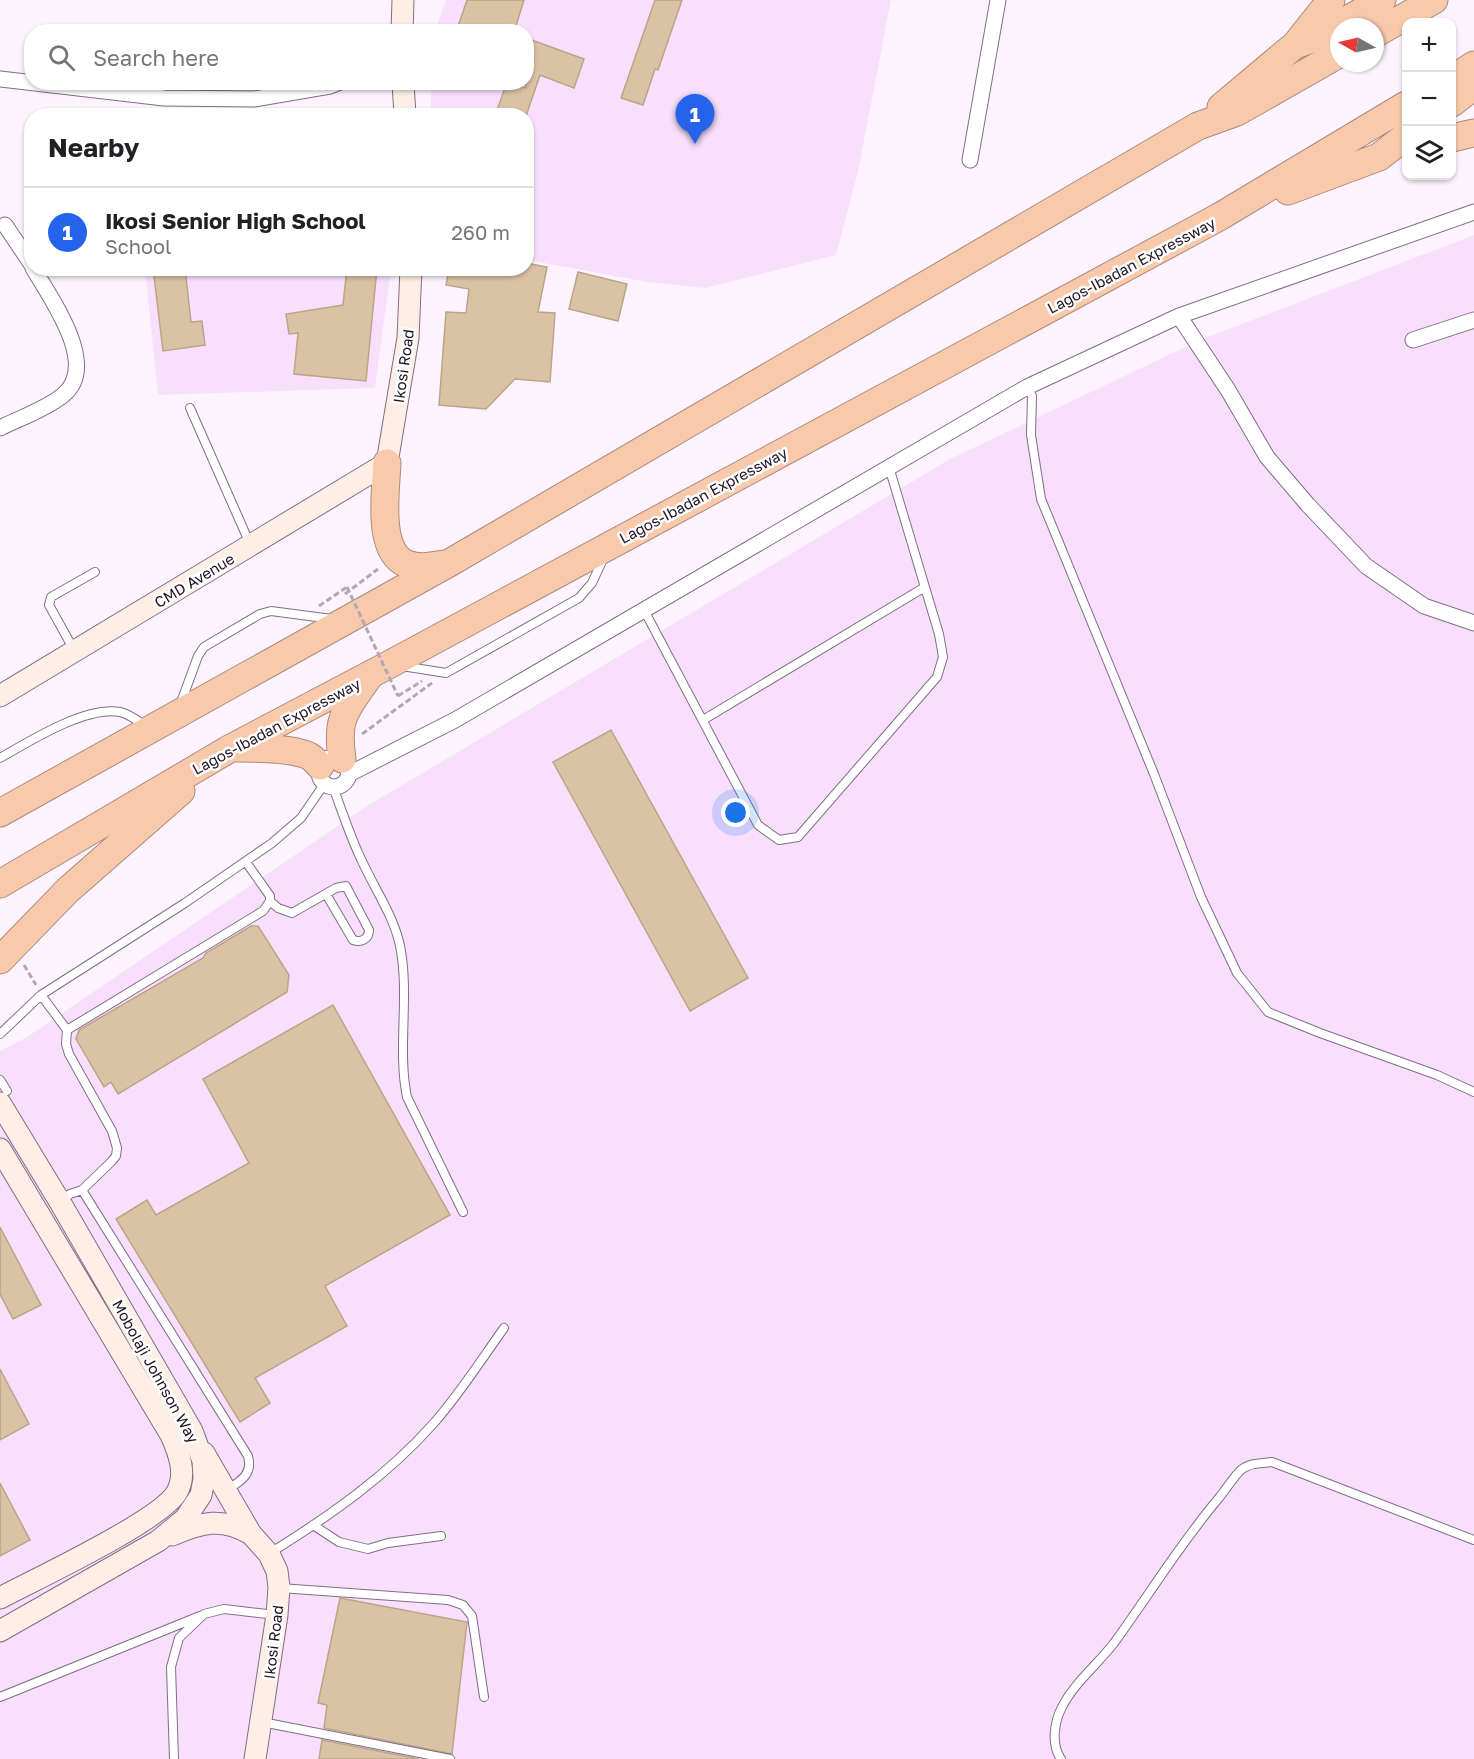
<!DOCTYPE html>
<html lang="en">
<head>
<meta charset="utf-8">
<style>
	body { margin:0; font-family:"Golos Text",sans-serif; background:#f2f2f2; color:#202124 }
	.controls { position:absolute; right:18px; top:18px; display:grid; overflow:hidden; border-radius:12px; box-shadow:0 2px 4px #0004 }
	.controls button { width:54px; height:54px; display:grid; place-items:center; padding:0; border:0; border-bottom:2px solid #e0e0e0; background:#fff; color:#202124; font:30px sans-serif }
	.compass { position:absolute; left:1330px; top:18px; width:54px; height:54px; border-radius:50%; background:#fff; box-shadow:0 2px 4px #0004; rotate:278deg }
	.you { position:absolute; left:736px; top:813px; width:21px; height:21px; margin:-15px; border:4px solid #fff; border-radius:50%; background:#1a73e8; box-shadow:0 0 0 9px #1a73e833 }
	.badge { display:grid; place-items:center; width:39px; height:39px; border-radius:50%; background:#2563eb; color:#fff; font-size:20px; font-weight:700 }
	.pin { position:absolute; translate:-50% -50px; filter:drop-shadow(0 2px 3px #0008) }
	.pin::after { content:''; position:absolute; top:32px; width:21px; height:18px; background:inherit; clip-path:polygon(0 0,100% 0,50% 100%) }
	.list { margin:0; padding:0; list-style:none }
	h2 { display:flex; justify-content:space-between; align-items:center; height:78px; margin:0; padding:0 24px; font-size:26px }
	h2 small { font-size:20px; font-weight:400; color:#757577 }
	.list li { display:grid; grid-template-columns:39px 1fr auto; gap:18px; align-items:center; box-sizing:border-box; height:90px; padding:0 24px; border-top:2px solid #e0e0e0 }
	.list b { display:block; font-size:22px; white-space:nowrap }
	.list p { margin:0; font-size:20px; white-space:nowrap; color:#757577 }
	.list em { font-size:20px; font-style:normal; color:#757577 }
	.icon { flex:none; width:33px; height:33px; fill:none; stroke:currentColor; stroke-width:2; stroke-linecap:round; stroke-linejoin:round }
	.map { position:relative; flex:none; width:1474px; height:1759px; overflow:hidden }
	.search { position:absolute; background:#fff; box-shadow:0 2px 4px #0004; left:24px; top:24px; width:510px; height:66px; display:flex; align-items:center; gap:15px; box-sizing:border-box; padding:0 21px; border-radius:24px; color:#757577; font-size:22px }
	.panel { position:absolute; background:#fff; box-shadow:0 2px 4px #0004; left:24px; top:108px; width:510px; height:168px; border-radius:24px }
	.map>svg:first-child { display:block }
	.built { fill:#f8e0fd }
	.building { fill:#dac2a5; stroke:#bca488; stroke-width:1.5 }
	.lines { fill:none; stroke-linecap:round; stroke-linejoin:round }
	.lane-casing { stroke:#826c87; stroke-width:10 }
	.street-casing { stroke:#826c87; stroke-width:17 }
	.secondary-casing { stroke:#826c87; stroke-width:23 }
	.highway-casing { stroke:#ab8a7a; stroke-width:29 }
	.path { stroke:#b1a8b3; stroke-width:3; stroke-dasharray:6 3; stroke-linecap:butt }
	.lane { stroke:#fff; stroke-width:8 }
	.street { stroke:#fff; stroke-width:15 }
	.secondary { stroke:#fdefe6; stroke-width:21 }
	.highway { stroke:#f8c9ab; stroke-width:27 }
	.path-bridge { stroke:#b1a8b3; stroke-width:3; stroke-dasharray:6 3; stroke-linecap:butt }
	.labels { text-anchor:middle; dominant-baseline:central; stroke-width:5; stroke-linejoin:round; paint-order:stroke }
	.street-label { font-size:15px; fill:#1d141f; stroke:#fff }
</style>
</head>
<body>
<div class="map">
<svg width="1474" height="1759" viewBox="0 0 1474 1759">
	<rect width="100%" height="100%" fill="#fdf3ff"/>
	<!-- built -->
	<path class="built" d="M 446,0 L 891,0 L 858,172 L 836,255 L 705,288 L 647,282 L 527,260 L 526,116 L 431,115 L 431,83 L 526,82 L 526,32 L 435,31 Z
		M 1474,235 L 1474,1759 L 0,1759 L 0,1051 L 27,1037 L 367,806 L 950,459 L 1200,340 Z
		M 145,269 L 391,269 L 375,388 L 158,395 Z"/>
	<!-- building -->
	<path class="building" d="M 467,0 L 524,0 L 514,32 L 456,32 Z
		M 655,0 L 682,0 L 658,70 L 655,69 L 643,105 L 621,98 Z
		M 526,38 L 584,59 L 574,88 L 540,75 L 526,116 L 495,116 L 507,82 L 526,88 Z
		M 526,263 L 547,267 L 538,312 L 555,313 L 550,382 L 515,379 L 486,409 L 439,405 L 446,312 L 466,313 L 469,289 L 446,285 L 449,268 L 526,268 Z
		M 153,268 L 185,268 L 191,322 L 202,321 L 205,345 L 163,351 Z
		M 347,268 L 377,268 L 366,381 L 294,374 L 298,333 L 289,334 L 286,314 L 343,305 Z
		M 578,272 L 627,284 L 618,321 L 569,309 Z
		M 611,730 L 748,978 L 690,1011 L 553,762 Z
		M 251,926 L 258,926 L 289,975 L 287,992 L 118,1094 L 111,1082 L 104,1087 L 76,1039 L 79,1030 L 203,958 L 206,953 Z
		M 333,1005 L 450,1215 L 325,1286 L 347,1326 L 255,1378 L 270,1403 L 240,1422 L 116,1219 L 147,1200 L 156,1215 L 249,1163 L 203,1079 Z
		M 0,1227 L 41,1305 L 13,1319 L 0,1294 Z
		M 0,1369 L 29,1424 L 0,1440 Z
		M 0,1483 L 30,1540 L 0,1556 Z
		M 340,1598 L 467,1622 L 452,1754 L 324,1728 L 327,1705 L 318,1703 Z
		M 322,1740 L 419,1759 L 319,1759 Z"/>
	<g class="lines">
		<defs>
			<path id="lane" d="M 1027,387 L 1032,396 L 1031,435 L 1041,499 L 1154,774 L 1201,897 L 1237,973 L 1268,1012 L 1320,1033 L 1437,1075 L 1474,1092
				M 190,408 L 250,544
				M 644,610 L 758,825 L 779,840 L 798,837 L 937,677 L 943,657 L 939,634 L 889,467
				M 74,650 L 49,605 L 51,597 L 95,572
				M 402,666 L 446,673 L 579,598 L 592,583 L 604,557
				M 180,705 L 198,656 L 204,647 L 260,614 L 271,611 L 332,619
				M 703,720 L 925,587
				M 0,758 C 30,741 85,706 120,712 C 129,714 137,720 144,725
				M 333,787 C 342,811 350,836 361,859 C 374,888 394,916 400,946 C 410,995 397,1049 407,1097 L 463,1212
				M 270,901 L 278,908 L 292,913 L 336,888 L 346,886 L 369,930 C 369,939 361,943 353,940 L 326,894
				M 41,995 L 67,1030
				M 0,1034 L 41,995 L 185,903 L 272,843 L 301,818 L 325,783
				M 0,1080 L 7,1091
				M 82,1190 L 248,1456 C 253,1474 241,1481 227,1490
				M 61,1201 L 70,1194 L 82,1190 L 111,1162 L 116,1156 L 117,1148 L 112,1131 L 69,1054 L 66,1044 L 67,1030 L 263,911 L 270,901 L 270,896 L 246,862
				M 313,1525 L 339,1542 L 368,1549 L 388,1543 L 441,1536
				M 270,1553 C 328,1517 387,1476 433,1424 C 459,1395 481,1360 504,1328
				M 280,1588 L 448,1600 L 463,1605 L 472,1616 L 484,1697
				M 0,1697 L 200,1616
				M 262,1722 L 450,1759
				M 174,1759 L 171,1667 L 179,1638 L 204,1614 L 224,1609 L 276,1615
				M 1061,1759 C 1051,1745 1054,1722 1062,1707 C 1075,1682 1097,1665 1114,1643 C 1149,1595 1180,1544 1218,1499 C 1225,1491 1234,1476 1241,1470 C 1249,1463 1262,1463 1272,1462 L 1474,1540"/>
			<path id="street" d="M 0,79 L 164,98 L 254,99 L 330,86 L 340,82
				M 970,160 L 998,0
				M 5,225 L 32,265
				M 1179,316 L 1228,390 L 1267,457 L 1308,505 L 1366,566 L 1424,606 L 1474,623
				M 1413,340 L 1474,320
				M 0,428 C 20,418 44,410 62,396 C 101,367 51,299 33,268
				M319 772a15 15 0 1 1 30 0a15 15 0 1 1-30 0Z
				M 349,774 L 455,720 L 1027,387 L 1179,316 L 1474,212"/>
			<path id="secondary" d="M 402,32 L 403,0
				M 403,82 L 405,116
				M 0,696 L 387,463 L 408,338 L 411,268
				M 0,1103 L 60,1202 L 192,1431 L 203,1461 L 204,1479 L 201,1495 L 185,1519 L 158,1541 L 0,1631
				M 0,1149 L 171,1435 C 179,1453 187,1474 177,1492 C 162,1520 34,1580 0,1598
				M 204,1453 L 251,1534 L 269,1554 L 277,1571 L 279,1587 L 277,1615 L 255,1759
				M 172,1535 C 202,1522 222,1517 251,1534"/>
			<path id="highway" d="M 1375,34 L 1434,0
				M 1296,44 L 1331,0
				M 1452,79 L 1474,65
				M 1452,103 L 1474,86
				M 1221,107 L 1295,45 L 1317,37 L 1382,0
				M 1452,138 L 1474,133
				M 1288,191 L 1379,157 L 1406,136
				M 387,463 C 386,490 376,552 407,564 C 419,569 432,566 444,564
				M 236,748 C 255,748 292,748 309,756 C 313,758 317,763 320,766
				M 342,759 C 336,718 345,711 368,678
				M 0,813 L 451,562 L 1198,126 L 1237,112 L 1339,54
				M 0,884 L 231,748 L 392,663 L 1219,217 L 1406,105
				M 0,960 L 68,890 L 181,791"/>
		</defs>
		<!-- lane casing -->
		<use href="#lane" class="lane-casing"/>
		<!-- street casing -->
		<use href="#street" class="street-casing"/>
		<!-- secondary casing -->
		<use href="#secondary" class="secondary-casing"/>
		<!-- highway casing -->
		<use href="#highway" class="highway-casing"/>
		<!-- path -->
		<path class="path" d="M 345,594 L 378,569
			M 319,606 L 347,587
			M 398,696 L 422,681
			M 362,734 L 432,683
			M 24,965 L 36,985"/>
		<!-- lane -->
		<use href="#lane" class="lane"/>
		<!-- street -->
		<use href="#street" class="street"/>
		<!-- secondary -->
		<use href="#secondary" class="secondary"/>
		<!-- highway -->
		<use href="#highway" class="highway"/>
		<!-- path-bridge -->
		<path class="path-bridge" d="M 347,587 L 398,696"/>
	</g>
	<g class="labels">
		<!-- street labels -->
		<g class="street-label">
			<text transform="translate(1131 265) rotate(-28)">Lagos-Ibadan Expressway</text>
			<text transform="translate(403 366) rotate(-82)">Ikosi Road</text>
			<text transform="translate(703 495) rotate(-28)">Lagos-Ibadan Expressway</text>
			<text transform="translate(194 580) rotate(-31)">CMD Avenue</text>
			<text transform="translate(276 726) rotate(-28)">Lagos-Ibadan Expressway</text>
			<text transform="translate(156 1371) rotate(61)">Mobolaji Johnson Way</text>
			<text transform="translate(273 1642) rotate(-83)">Ikosi Road</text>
		</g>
	</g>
</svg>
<div class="controls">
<button>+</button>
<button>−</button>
<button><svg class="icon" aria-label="layers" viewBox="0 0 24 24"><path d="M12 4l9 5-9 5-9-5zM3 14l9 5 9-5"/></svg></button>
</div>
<svg class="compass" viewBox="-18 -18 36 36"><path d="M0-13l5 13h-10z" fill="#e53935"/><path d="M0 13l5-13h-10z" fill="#757577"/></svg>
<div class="you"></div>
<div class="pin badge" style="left:695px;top:144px">1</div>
<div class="search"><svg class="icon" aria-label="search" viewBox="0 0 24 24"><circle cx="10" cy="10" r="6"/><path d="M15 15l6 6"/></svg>Search here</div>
<section class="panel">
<h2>Nearby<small></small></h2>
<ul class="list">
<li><span class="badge">1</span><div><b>Ikosi Senior High School</b><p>School</p></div><em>260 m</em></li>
</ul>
</section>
</div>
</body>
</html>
